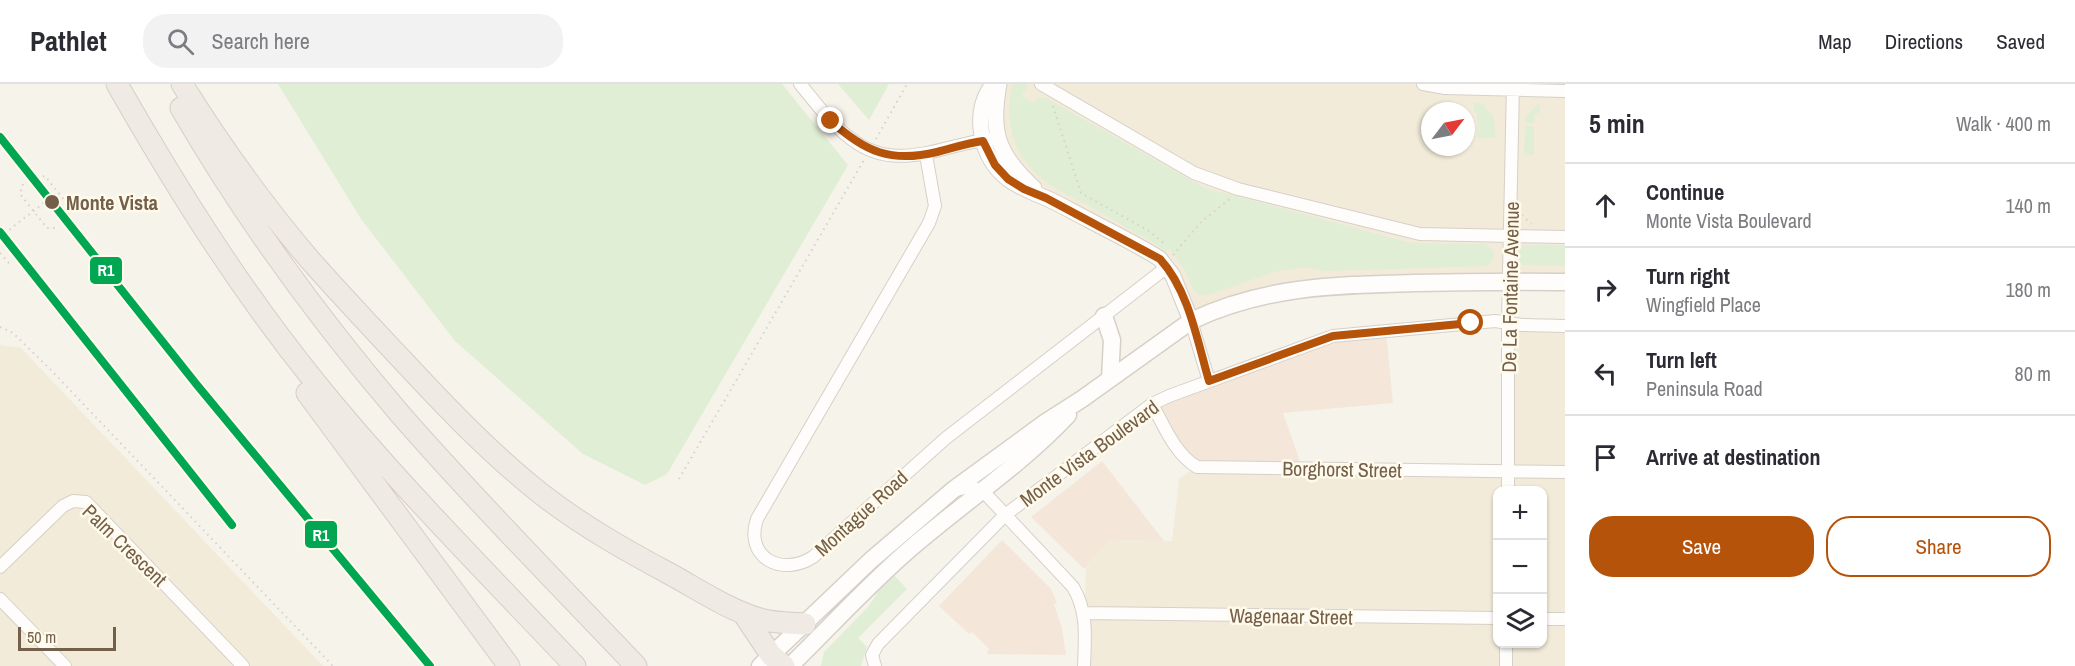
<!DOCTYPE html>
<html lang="en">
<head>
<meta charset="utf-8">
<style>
	body { margin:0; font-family:"Archivo Narrow",sans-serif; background:#f2f2f3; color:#2b2b33 }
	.controls { position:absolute; right:18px; bottom:18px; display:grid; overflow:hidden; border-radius:12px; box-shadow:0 2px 4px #0004 }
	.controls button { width:54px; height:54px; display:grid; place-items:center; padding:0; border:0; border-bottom:2px solid #e1e1e2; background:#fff; color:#2b2b33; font:30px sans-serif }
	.compass { position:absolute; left:1421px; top:18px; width:54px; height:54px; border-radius:50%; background:#fff; box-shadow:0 2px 4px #0004; rotate:58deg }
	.scale { position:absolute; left:18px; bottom:15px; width:98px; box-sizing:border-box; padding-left:6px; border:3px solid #745f4a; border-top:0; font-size:16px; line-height:21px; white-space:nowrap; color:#745f4a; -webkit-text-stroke:4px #fffaea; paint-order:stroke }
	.stop { position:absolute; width:18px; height:18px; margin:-14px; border:4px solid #b45309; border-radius:50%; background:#fff }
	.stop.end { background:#b45309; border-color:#fff; box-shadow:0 2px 6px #0008 }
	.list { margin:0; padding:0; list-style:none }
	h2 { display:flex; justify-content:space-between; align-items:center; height:78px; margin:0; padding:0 24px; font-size:26px }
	h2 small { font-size:20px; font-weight:400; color:#7c7c81 }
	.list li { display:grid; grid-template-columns:39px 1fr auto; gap:18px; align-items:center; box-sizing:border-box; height:84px; padding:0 24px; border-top:2px solid #e1e1e2 }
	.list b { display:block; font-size:22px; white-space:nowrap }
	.list p { margin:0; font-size:20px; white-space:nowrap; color:#7c7c81 }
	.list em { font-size:20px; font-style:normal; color:#7c7c81 }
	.actions { display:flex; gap:12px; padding:18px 24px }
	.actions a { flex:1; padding:14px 0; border:2px solid #b45309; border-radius:24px; text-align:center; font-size:21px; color:#b45309 }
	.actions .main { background:#b45309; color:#fff }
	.icon { flex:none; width:33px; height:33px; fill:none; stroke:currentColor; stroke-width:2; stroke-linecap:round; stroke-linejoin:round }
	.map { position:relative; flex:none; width:1565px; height:582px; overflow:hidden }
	header { display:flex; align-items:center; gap:36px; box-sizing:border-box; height:84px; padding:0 30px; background:#fff; border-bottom:2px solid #e1e1e2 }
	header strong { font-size:28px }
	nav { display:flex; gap:33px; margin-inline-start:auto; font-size:21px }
	.search { width:420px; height:54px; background:#f2f2f3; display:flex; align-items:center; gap:15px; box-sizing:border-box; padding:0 21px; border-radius:24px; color:#7c7c81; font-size:22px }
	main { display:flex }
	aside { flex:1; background:#fff }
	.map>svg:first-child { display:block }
	.residential { fill:#f2ebda; fill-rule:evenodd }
	.commercial { fill:#f4e7da }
	.green { fill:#dfeed4 }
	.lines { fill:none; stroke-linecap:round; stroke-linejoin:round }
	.minor-casing { stroke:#d5d0c8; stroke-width:14 }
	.tertiary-casing { stroke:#d5d0c8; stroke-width:17 }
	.secondary-casing { stroke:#d6d0c8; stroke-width:19 }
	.motorway-casing { stroke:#d5cfc6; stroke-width:23 }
	.path { stroke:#d8d1cb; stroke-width:2; stroke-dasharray:1.5 4.5; stroke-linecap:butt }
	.minor { stroke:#fefdfc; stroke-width:12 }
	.tertiary { stroke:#fefdfc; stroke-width:15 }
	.secondary { stroke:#fefdfc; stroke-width:16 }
	.motorway { stroke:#f0eae4; stroke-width:21 }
	.rail-casing { stroke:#e5e2e4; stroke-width:6 }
	.rail { stroke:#fffaea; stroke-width:4; stroke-dasharray:11; stroke-linecap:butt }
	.path-bridge { stroke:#d8d1cb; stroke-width:2; stroke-dasharray:1.5 4.5; stroke-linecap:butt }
	.rail-1-casing { stroke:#fffaea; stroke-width:12 }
	.rail-1 { stroke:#00a651; stroke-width:8 }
	.route { stroke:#b45309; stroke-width:8 }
	.stop-dot { fill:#745f4a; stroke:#fffaea; stroke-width:2 }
	.labels { text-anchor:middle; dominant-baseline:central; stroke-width:5; stroke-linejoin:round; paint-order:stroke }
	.stop-label { font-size:20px; font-weight:bold; fill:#745f4a; stroke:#fffaea; text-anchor:start }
	.street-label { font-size:20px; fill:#745f4a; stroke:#fffaea }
	.line-badge { stroke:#fffaea; stroke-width:2 }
	.badge-label { font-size:16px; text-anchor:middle; font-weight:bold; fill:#fff }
</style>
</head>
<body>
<header>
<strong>Pathlet</strong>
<div class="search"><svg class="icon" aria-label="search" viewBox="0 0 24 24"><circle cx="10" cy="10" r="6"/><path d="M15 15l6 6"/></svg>Search here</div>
<nav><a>Map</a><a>Directions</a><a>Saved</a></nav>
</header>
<main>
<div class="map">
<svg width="1565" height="582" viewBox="0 0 1565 582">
	<rect width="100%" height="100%" fill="#f6f3ea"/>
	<!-- residential -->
	<path class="residential" d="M 999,0 L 1565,0 L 1565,201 L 1360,199 L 1191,237 L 1167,183 L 1045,114 L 1007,75 ZM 1430,27 L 1466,27 L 1466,63 L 1430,63 Z
		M 1509,239 L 1565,240 L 1565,582 L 1083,582 L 1086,483 L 1111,456 L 1172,457 L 1179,395 L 1198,382 L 1506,386 ZM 1498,406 L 1542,406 L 1542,560 L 1498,560 Z
		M 0,261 L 21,264 L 323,582 L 0,582 Z"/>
	<!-- commercial -->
	<path class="commercial" d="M 1386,248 L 1393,319 L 1283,329 L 1302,383 L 1198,382 L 1152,320 L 1333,253 Z
		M 1102,377 L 1164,457 L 1111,456 L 1084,485 L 1031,433 Z
		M 1002,456 L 1051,505 L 1057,519 L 1054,520 L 1062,544 L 1066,571 L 987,570 L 989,565 L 972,548 L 969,550 L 939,522 Z"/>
	<!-- green -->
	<path class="green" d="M 278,0 L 782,0 L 848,81 L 667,390 L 645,401 L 583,370 L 455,257 L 361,135 Z
		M 838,0 L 889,0 L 869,36 Z
		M 1013,0 L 1028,0 L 1022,12 L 1034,19 L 1039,14 L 1044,13 L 1205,104 L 1411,159 L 1486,160 L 1494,168 L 1494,175 L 1486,182 L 1326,187 L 1305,183 L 1278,187 L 1204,212 L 1194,207 L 1185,187 L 1170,165 L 1165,168 L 1154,159 C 1131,146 1108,133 1086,120 C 1070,112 1052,104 1039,92 C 1012,69 1003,33 1013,0 Z
		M 1474,19 L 1486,20 L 1484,24 C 1496,28 1495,42 1495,54 L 1477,54 L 1477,29 L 1474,27 Z
		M 1540,19 L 1540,29 L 1535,29 L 1534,39 L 1525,39 L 1525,33 Z
		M 1525,42 L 1534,42 L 1534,71 L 1524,71 Z
		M 1523,161 L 1565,161 L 1565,182 L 1520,181 L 1520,166 Z
		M 893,490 L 907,505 L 858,554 L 867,563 L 861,582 L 821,582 L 824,568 L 869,522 L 885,497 Z"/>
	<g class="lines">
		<defs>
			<path id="minor" d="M 800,0 C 816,19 830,39 850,54 C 890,86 930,67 973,58 C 979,57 985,57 991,55
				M 1041,0 L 1194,89 L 1238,105 L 1420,150 L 1565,153
				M 1423,0 L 1445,4 L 1565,7
				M 926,71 L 935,122 L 929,139 L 757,435 C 744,474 782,493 813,473 L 946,354 L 1167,183
				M 1191,237 L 1209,297
				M 1152,320 C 1164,342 1175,370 1197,383 L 1565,388
				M 956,406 L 969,403 L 982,406 L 1073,503 C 1088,528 1085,554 1084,582
				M 1508,406 L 1508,238 L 1513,0
				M 0,483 L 63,422 L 73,417 L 86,418 L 243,582
				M 0,515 L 65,582
				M 1084,529 L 1498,534
				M 1542,535 L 1565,535
				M 875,582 L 872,571 L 878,560 L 1005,431 L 1152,320 L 1169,312 L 1333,252 L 1495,237 L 1522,241 L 1565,242
				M 1506,582 L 1506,560"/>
			<path id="tertiary" d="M 993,0 C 971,29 980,73 1008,95 C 1020,104 1032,108 1046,114 C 1060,120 1073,128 1087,135 C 1111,148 1137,160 1160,175 L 1173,192 L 1191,237
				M 999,0 C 990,49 998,71 1034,104"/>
			<path id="secondary" d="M 1104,232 L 1112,256 L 1110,295
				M 760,582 L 870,477 L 953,406 L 1046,338 L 1082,315 L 1191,237 C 1264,202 1336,201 1414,199 C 1465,198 1515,197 1565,198
				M 790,582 C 830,543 868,501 911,464 C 963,419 1021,381 1068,331"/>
			<path id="motorway" d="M 117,0 C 177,105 239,204 315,298 C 396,398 487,489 575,582
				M 182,0 C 220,61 263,121 310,176 C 341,211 373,245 406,280 C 448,325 491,370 540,409 C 581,441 625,466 670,490 C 699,506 729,526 760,535 C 773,539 791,539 805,540
				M 181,24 C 244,133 319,235 400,330 C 476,417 557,499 636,582
				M 307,309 L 509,582
				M 743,529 L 771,571 L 784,582"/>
		</defs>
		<!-- minor casing -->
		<use href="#minor" class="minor-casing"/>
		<!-- tertiary casing -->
		<use href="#tertiary" class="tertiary-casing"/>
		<!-- secondary casing -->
		<use href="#secondary" class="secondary-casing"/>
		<!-- motorway casing -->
		<use href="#motorway" class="motorway-casing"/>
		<!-- path -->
		<path class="path" d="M 1053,22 L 1081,109 L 1149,147 L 1165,160
			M 876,55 L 907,0
			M 37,94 L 45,92 L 69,122 L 68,135
			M 23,100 L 20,110 L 47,144 L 58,144
			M 1522,131 L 1531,140
			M 0,169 L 9,179
			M 1173,171 L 1201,138 L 1231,114
			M 0,243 L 13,249 L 49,284 L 333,582
			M 679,395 L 864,76"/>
		<!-- minor -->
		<use href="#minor" class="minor"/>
		<!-- tertiary -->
		<use href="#tertiary" class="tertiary"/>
		<!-- secondary -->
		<use href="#secondary" class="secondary"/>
		<!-- motorway -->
		<use href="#motorway" class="motorway"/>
		<defs>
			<path id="rail" d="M 0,148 L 232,441"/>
		</defs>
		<!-- rail casing -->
		<use href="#rail" class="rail-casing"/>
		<!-- rail -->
		<use href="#rail" class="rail"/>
		<!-- path-bridge -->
		<path class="path-bridge" d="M 0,153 L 54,111"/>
		<defs>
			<path id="rail-1" d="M 0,53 L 197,301 L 430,582
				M 0,148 L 232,441"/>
		</defs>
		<!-- rail-1 casing -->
		<use href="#rail-1" class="rail-1-casing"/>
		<!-- rail-1 -->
		<use href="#rail-1" class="rail-1"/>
	</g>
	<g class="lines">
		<!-- route -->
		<path class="route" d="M 831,37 C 865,68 891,79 937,68 C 953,64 967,59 983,57 L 995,81 L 1008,95 L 1024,105 L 1046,114 L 1160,175 C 1189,207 1197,256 1209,297 L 1333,252 L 1471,239"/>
	</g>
	<!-- markers -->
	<circle class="stop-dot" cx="52" cy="118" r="8"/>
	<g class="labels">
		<!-- stop labels -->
		<g class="stop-label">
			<text x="66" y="118">Monte Vista</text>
		</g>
		<!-- street labels -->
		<g class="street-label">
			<text transform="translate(1510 203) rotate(-89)">De La Fontaine Avenue</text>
			<text transform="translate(1089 369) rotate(-36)">Monte Vista Boulevard</text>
			<text transform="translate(1342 385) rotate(1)">Borghorst Street</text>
			<text transform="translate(861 429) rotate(-42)">Montague Road</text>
			<text transform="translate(125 461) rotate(44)">Palm Crescent</text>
			<text transform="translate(1291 532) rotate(1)">Wagenaar Street</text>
		</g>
	</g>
	<g class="line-badge">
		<rect x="89" y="172" width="34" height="29" rx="6" fill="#00a651"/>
		<rect x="304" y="436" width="34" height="29" rx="6" fill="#00a651"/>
	</g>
	<g class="badge-label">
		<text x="106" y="192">R1</text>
		<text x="321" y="457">R1</text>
	</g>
</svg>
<div class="controls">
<button>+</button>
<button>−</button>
<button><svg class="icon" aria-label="layers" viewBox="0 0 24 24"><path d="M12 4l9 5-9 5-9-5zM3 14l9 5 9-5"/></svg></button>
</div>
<svg class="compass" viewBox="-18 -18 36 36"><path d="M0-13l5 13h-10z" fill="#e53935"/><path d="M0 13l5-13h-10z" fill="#7c7c81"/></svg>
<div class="scale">50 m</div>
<div class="stop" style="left:1471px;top:239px"></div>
<div class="stop end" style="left:831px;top:37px"></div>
</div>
<aside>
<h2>5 min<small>Walk · 400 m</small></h2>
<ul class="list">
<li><svg class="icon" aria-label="ahead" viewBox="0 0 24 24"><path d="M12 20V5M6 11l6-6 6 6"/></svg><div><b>Continue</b><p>Monte Vista Boulevard</p></div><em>140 m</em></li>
<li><svg class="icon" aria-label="right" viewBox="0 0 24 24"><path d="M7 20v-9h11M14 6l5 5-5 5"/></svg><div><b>Turn right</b><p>Wingfield Place</p></div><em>180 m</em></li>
<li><svg class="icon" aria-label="left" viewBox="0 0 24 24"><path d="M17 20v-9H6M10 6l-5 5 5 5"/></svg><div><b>Turn left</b><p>Peninsula Road</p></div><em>80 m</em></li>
<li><svg class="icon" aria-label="arrive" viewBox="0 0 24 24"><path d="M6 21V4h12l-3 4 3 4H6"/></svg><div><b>Arrive at destination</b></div></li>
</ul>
<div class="actions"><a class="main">Save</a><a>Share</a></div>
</aside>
</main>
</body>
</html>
